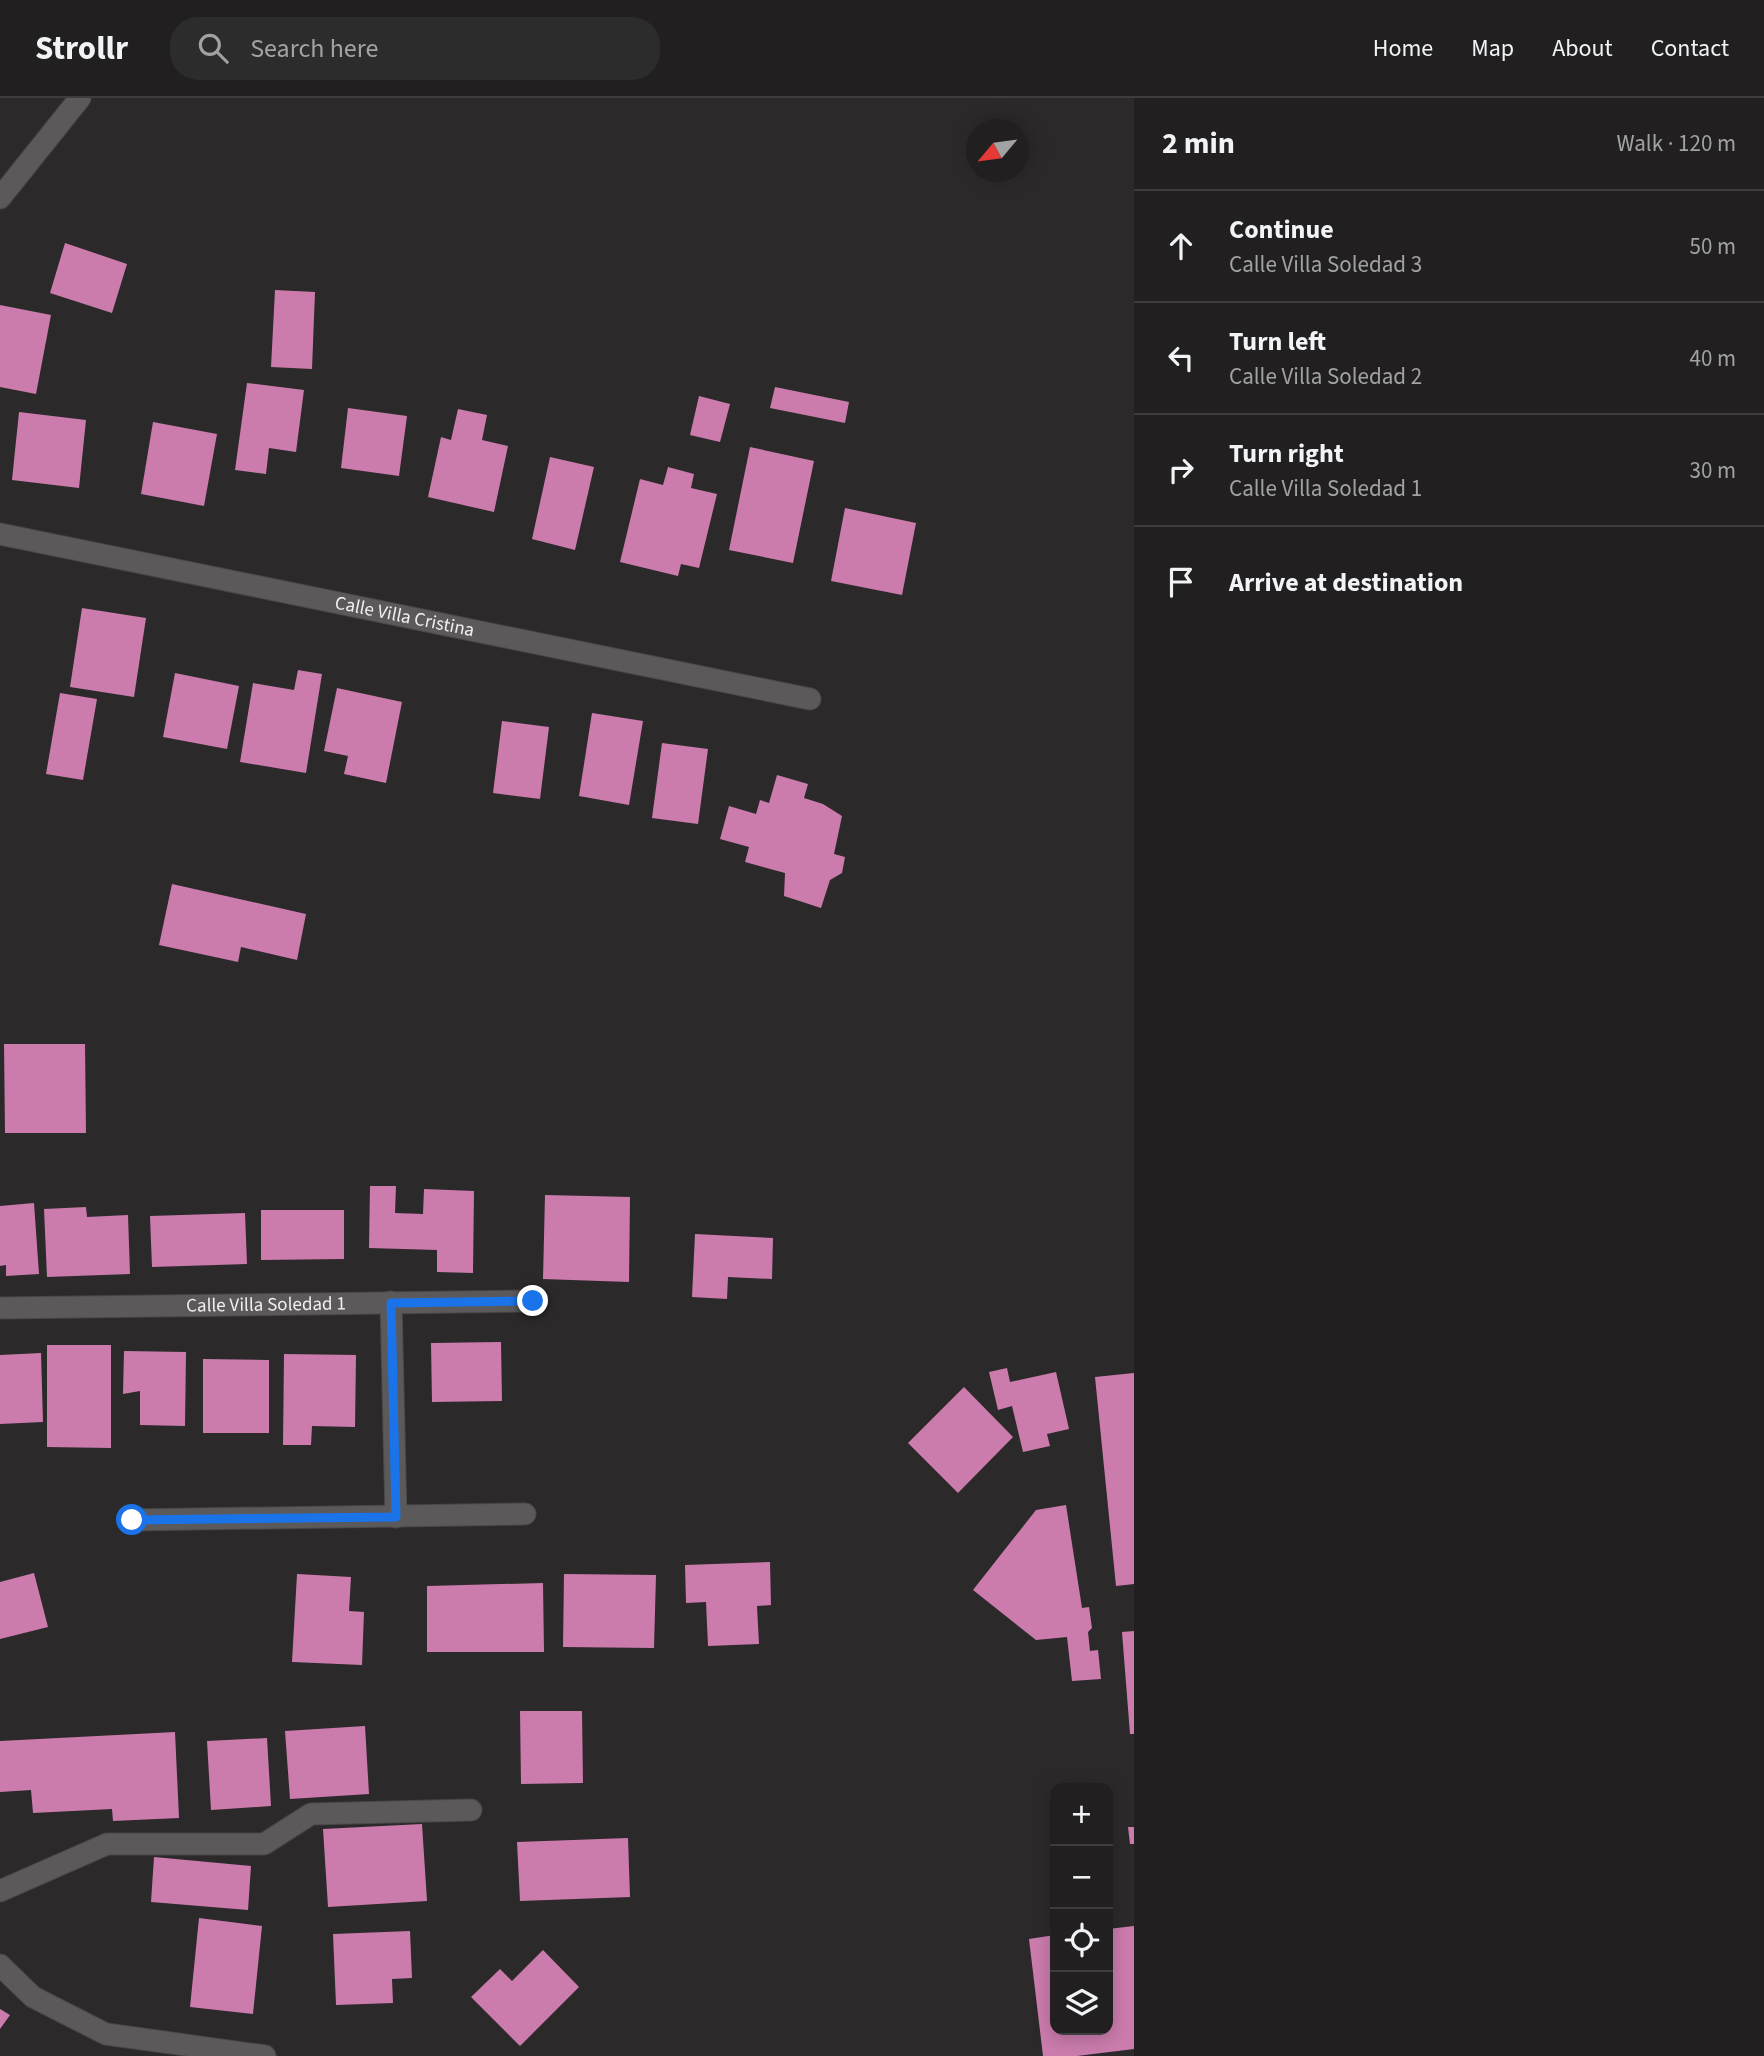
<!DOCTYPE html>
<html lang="en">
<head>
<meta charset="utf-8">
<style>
	body { margin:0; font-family:"Source Sans 3",sans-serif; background:#2d2c2d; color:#f1f3f6 }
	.controls { position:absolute; right:21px; bottom:21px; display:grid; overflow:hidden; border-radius:14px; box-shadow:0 4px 18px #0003 }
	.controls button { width:63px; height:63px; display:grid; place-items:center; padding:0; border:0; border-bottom:2px solid #3e3d3e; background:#211f20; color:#f1f3f6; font:35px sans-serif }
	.compass { position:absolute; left:966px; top:21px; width:63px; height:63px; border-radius:50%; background:#211f20; box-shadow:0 4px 18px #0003; rotate:241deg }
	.stop { position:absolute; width:21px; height:21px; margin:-16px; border:5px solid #1a73e8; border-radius:50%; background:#fff }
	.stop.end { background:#1a73e8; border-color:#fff; box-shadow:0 2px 7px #0008 }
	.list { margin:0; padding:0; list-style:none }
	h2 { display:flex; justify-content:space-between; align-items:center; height:91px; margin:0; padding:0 28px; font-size:30px }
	h2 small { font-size:23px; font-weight:400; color:#a2a2a5 }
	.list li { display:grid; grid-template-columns:46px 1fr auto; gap:21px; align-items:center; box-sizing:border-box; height:112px; padding:0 28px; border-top:2px solid #3e3d3e }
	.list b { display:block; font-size:26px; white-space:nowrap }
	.list p { margin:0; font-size:23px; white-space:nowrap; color:#a2a2a5 }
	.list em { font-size:23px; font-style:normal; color:#a2a2a5 }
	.icon { flex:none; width:38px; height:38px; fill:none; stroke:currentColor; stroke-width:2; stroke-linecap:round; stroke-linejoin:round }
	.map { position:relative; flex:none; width:1134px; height:1958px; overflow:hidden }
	header { display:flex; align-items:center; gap:42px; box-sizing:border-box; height:98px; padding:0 35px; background:#211f20; border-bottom:2px solid #3e3d3e }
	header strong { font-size:33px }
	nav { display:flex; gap:38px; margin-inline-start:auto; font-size:24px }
	.search { width:490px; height:63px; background:#2d2c2d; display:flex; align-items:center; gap:18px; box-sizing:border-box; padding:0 24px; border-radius:28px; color:#a2a2a5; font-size:26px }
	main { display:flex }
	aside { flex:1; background:#211f20 }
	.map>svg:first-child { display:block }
	.building { fill:#cb7cad }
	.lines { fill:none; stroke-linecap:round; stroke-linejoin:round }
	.minor-casing { stroke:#494748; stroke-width:23 }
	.minor { stroke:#5c595b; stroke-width:21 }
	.route { stroke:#1a73e8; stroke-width:9 }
	.labels { text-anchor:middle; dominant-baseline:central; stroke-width:7; stroke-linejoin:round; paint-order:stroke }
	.street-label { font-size:19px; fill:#f0eeef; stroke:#221f21 }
</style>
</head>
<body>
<header>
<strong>Strollr</strong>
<div class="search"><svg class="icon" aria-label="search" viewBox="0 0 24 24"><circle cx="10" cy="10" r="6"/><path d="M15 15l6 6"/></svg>Search here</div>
<nav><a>Home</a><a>Map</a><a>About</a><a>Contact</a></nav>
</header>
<main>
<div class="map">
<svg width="1134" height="1958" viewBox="0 0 1134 1958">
	<rect width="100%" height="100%" fill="#2c292b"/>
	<!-- building -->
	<path class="building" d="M 65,145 L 127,166 L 112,215 L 50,195 Z
		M 275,192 L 315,194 L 312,271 L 271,269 Z
		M 0,207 L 51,217 L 36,296 L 0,289 Z
		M 247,285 L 304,292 L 296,354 L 269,350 L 266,376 L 235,372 Z
		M 775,289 L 849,304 L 845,325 L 770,310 Z
		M 699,298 L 730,306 L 720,344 L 690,337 Z
		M 348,310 L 407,318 L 399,378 L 341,370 Z
		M 458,311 L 487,317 L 482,342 L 508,348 L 494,414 L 428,399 L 441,339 L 451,342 Z
		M 19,314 L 86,322 L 79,390 L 12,382 Z
		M 153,324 L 217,336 L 204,408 L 141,396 Z
		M 750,349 L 814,363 L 793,465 L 729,452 Z
		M 550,359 L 594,369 L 575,452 L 532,441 Z
		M 668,369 L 694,376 L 691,390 L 717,396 L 699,470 L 681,466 L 678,478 L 620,464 L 640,381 L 663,387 Z
		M 845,410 L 916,425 L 902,497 L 831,483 Z
		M 82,510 L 146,520 L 134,599 L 70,589 Z
		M 298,572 L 322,576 L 306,675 L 240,664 L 253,585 L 294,592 Z
		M 175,575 L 239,588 L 227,651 L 163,639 Z
		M 337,590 L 402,604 L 386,685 L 344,676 L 348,658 L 324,653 Z
		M 60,595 L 97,601 L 83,682 L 46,676 Z
		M 592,615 L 643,623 L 629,707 L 579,698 Z
		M 502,623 L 549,629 L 540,701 L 493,695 Z
		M 662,645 L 708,651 L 698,726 L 652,720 Z
		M 777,677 L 808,686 L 804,700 L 823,706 L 842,718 L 834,756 L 845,759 L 842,775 L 830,782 L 821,810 L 784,798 L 785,775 L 745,764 L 749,749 L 720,741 L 729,708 L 756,716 L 760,702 L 769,705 Z
		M 172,786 L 306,816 L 297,862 L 241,849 L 238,864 L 159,847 Z
		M 4,946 L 85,946 L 86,1035 L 5,1035 Z
		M 370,1088 L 396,1088 L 395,1115 L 423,1116 L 424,1091 L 474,1093 L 473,1175 L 437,1174 L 437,1152 L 369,1150 Z
		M 545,1097 L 630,1099 L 629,1184 L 543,1181 Z
		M 34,1105 L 39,1176 L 6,1178 L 6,1167 L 0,1168 L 0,1108 Z
		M 86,1109 L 87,1119 L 128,1117 L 130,1176 L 47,1179 L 44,1111 Z
		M 261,1112 L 344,1112 L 344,1161 L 261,1162 Z
		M 245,1115 L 247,1166 L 152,1169 L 150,1118 Z
		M 695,1136 L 773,1140 L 772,1181 L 728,1179 L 727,1201 L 692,1199 Z
		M 501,1244 L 502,1303 L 432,1304 L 431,1245 Z
		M 47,1247 L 111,1247 L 111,1350 L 47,1349 Z
		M 124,1253 L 186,1254 L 185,1328 L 140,1327 L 140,1293 L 123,1296 Z
		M 41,1255 L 43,1324 L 0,1326 L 0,1257 Z
		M 284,1256 L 356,1257 L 355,1329 L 312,1328 L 311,1347 L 283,1347 Z
		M 203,1261 L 269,1262 L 269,1335 L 203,1335 Z
		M 1007,1270 L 1010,1284 L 1056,1274 L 1069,1331 L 1047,1336 L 1050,1348 L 1023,1354 L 1012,1308 L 998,1312 L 989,1274 Z
		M 1134,1275 L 1134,1486 L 1116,1488 L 1095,1279 Z
		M 964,1289 L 1013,1339 L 958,1395 L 908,1345 Z
		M 1066,1407 L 1082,1510 L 1089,1509 L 1092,1530 L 1088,1534 L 1090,1553 L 1098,1552 L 1101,1581 L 1072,1583 L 1067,1539 L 1036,1542 L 973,1492 L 1036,1412 Z
		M 770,1464 L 771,1507 L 757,1508 L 759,1546 L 708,1548 L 706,1504 L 686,1505 L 685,1467 Z
		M 34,1475 L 48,1529 L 0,1541 L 0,1484 Z
		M 297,1476 L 351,1479 L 349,1513 L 364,1514 L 362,1567 L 292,1564 Z
		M 564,1476 L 656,1477 L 654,1550 L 563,1549 Z
		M 543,1485 L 544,1554 L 427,1554 L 427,1488 Z
		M 1134,1533 L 1134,1636 L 1130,1636 L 1122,1534 Z
		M 520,1613 L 582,1613 L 583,1685 L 521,1686 Z
		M 365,1628 L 369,1696 L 290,1701 L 285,1633 Z
		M 175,1634 L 179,1720 L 113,1723 L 112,1711 L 33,1715 L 31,1692 L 0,1694 L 0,1643 Z
		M 267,1640 L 271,1708 L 211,1712 L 207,1643 Z
		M 422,1726 L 427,1803 L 328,1809 L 323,1731 Z
		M 1128,1729 L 1134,1729 L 1134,1746 L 1130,1746 Z
		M 628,1740 L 630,1799 L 520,1803 L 517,1744 Z
		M 154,1759 L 251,1768 L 248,1812 L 151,1804 Z
		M 199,1820 L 262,1828 L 253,1916 L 190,1909 Z
		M 1134,1828 L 1134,1951 L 1077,1958 L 1043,1958 L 1029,1841 L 1055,1837 L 1055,1932 L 1108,1932 L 1108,1831 Z
		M 410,1833 L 412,1880 L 392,1881 L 393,1905 L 336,1907 L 333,1836 Z
		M 543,1852 L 579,1889 L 520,1948 L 471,1899 L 500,1871 L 512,1883 Z
		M 0,1911 L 10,1917 L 0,1931 Z"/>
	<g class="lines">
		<defs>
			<g id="minor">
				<path d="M 0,100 L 80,0"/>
				<path id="s1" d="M 0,436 L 810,601"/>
				<path d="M 391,1204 L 396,1419"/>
				<path id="s2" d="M 0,1210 L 533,1203"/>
				<path d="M 132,1422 L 525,1416"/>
				<path d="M 0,1793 L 107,1746 L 264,1746 L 311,1716 L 471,1712"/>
				<path d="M 0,1867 L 33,1899 L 106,1936 L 265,1958"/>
			</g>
		</defs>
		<!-- minor casing -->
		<use href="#minor" class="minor-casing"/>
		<!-- minor -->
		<use href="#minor" class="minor"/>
	</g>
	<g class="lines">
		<!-- route -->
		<path class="route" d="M 132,1422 L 396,1419 L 391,1205 L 533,1203"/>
	</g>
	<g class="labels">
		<!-- street labels -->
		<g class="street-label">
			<text stroke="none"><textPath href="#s1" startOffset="413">Calle Villa Cristina</textPath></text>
			<text stroke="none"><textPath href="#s2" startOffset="266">Calle Villa Soledad 1</textPath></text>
		</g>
	</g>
</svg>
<div class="controls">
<button>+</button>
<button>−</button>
<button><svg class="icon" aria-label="locate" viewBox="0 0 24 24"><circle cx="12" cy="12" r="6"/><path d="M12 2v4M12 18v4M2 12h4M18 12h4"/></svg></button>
<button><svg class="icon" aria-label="layers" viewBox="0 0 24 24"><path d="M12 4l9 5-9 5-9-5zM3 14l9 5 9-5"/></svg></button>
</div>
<svg class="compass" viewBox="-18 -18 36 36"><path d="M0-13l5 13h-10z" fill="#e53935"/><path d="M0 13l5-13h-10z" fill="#a2a2a5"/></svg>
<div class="stop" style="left:132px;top:1422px"></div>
<div class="stop end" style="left:533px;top:1203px"></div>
</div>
<aside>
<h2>2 min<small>Walk · 120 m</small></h2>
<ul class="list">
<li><svg class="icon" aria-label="ahead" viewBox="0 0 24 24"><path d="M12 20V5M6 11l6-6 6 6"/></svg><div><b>Continue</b><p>Calle Villa Soledad 3</p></div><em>50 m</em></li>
<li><svg class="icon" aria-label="left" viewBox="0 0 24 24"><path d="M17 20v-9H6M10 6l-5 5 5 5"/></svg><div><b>Turn left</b><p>Calle Villa Soledad 2</p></div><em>40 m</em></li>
<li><svg class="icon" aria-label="right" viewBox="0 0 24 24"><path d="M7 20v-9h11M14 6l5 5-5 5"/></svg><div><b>Turn right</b><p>Calle Villa Soledad 1</p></div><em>30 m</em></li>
<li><svg class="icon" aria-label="arrive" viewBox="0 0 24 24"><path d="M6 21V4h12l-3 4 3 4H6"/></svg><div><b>Arrive at destination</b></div></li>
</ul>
</aside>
</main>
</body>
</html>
